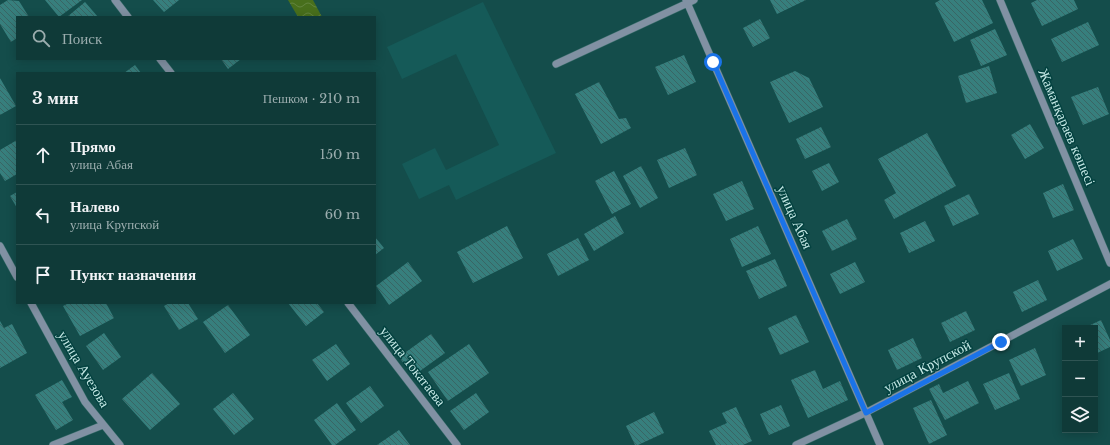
<!DOCTYPE html>
<html lang="ru">
<head>
<meta charset="utf-8">
<style>
	body { margin:0; font-family:"Libre Baskerville",serif; background:#1d4543; color:#f1f3f6 }
	.controls { position:absolute; right:12px; bottom:12px; display:grid; overflow:hidden; border-radius:0px; box-shadow:0 2px 10px #0003 }
	.controls button { width:36px; height:36px; display:grid; place-items:center; padding:0; border:0; border-bottom:1px solid #2f5453; background:#0f3a38; color:#f1f3f6; font:20px sans-serif }
	.stop { position:absolute; width:12px; height:12px; margin:-9px; border:3px solid #1a73e8; border-radius:50%; background:#fff }
	.stop.end { background:#1a73e8; border-color:#fff; box-shadow:0 1px 4px #0008 }
	.list { margin:0; padding:0; list-style:none }
	h2 { display:flex; justify-content:space-between; align-items:center; height:52px; margin:0; padding:0 16px; font-size:17px }
	h2 small { font-size:13px; font-weight:400; color:#9badae }
	.list li { display:grid; grid-template-columns:26px 1fr auto; gap:12px; align-items:center; box-sizing:border-box; height:60px; padding:0 16px; border-top:1px solid #2f5453 }
	.list b { display:block; font-size:15px; white-space:nowrap }
	.list p { margin:0; font-size:13px; white-space:nowrap; color:#9badae }
	.list em { font-size:13px; font-style:normal; color:#9badae }
	.icon { flex:none; width:22px; height:22px; fill:none; stroke:currentColor; stroke-width:2; stroke-linecap:round; stroke-linejoin:round }
	.map { position:relative; flex:none; width:1110px; height:445px; overflow:hidden }
	.search { position:absolute; background:#0f3a38; box-shadow:0 2px 10px #0003; left:16px; top:16px; width:360px; height:44px; display:flex; align-items:center; gap:10px; box-sizing:border-box; padding:0 14px; border-radius:0px; color:#9badae; font-size:15px }
	.panel { position:absolute; background:#0f3a38; box-shadow:0 2px 10px #0003; left:16px; top:72px; width:360px; height:232px; border-radius:0px }
	.map>svg:first-child { display:block }
	.built { fill:#155a58 }
	.water { fill:url(#water-waves) }
	.building { fill:url(#building-back-hatch) }
	.lines { fill:none; stroke-linecap:round; stroke-linejoin:round }
	.minor-casing { stroke:#386c6a; stroke-width:8 }
	.minor { stroke:#8191a3; stroke-width:7 }
	.route { stroke:#1a73e8; stroke-width:5 }
	.labels { text-anchor:middle; dominant-baseline:central; stroke-width:3; stroke-linejoin:round; paint-order:stroke }
	.street-label { font-size:14px; fill:#c6e9e6; stroke:#034240 }
</style>
</head>
<body>
<div class="map">
<svg width="1110" height="445" viewBox="0 0 1110 445">
	<defs>
		<pattern id="water-waves" width="16" height="10" patternUnits="userSpaceOnUse"><rect width="16" height="10" fill="#486f1c"/><path d="M0 5q4-4 8 0t8 0" fill="none" stroke="#61843d"/></pattern>
		<pattern id="building-back-hatch" width="6" height="6" patternUnits="userSpaceOnUse"><rect width="6" height="6" fill="#377f7d"/><path d="M-1 5l2 2M0 0l6 6M5-1l2 2" fill="none" stroke="#396564"/></pattern>
	</defs>
	<rect width="100%" height="100%" fill="#144d4b"/>
	<!-- built -->
	<path class="built" d="M 483,2 L 556,153 L 456,200 L 449,185 L 419,199 L 402,164 L 435,148 L 446,170 L 499,145 L 456,54 L 402,79 L 387,47 Z"/>
	<!-- water -->
	<path class="water" d="M 288,0 L 313,0 L 322,17 L 298,17 Z"/>
	<!-- building -->
	<path class="building" d="M 8,0 L 19,1 L 29,17 L 17,17 L 17,38 L 11,42 L 0,24 L 0,5 Z
		M 45,0 L 82,0 L 59,17 Z
		M 153,0 L 179,0 L 164,12 Z
		M 770,0 L 806,0 L 777,14 Z
		M 940,0 L 982,0 L 993,23 L 954,42 L 935,3 Z
		M 1037,0 L 1074,0 L 1078,9 L 1042,26 L 1031,3 Z
		M 85,2 L 98,17 L 67,17 Z
		M 760,19 L 770,38 L 753,47 L 743,28 Z
		M 1088,22 L 1099,45 L 1062,62 L 1051,39 Z
		M 995,29 L 1007,55 L 981,66 L 970,40 Z
		M 684,55 L 696,82 L 668,95 L 655,67 Z
		M 221,59 L 241,59 L 228,69 Z
		M 135,65 L 141,73 L 124,73 Z
		M 989,66 L 997,93 L 966,103 L 958,76 Z
		M 795,71 L 809,78 L 823,107 L 789,123 L 770,82 Z
		M 0,78 L 16,106 L 0,115 Z
		M 599,82 L 619,119 L 626,118 L 631,128 L 601,144 L 575,94 Z
		M 1098,87 L 1109,114 L 1083,125 L 1071,97 Z
		M 1030,124 L 1044,148 L 1025,159 L 1011,135 Z
		M 821,127 L 831,147 L 805,159 L 796,139 Z
		M 927,133 L 956,186 L 894,219 L 884,200 L 896,193 L 878,159 Z
		M 17,140 L 17,174 L 5,181 L 0,173 L 0,150 Z
		M 685,148 L 697,175 L 669,188 L 657,160 Z
		M 829,163 L 839,182 L 822,191 L 812,171 Z
		M 641,166 L 658,198 L 640,208 L 623,176 Z
		M 614,171 L 631,204 L 612,214 L 595,181 Z
		M 742,181 L 754,209 L 726,221 L 713,194 Z
		M 1063,184 L 1074,210 L 1053,218 L 1043,193 Z
		M 17,192 L 17,208 L 10,196 Z
		M 969,194 L 979,214 L 953,226 L 944,206 Z
		M 615,216 L 624,233 L 594,251 L 584,234 Z
		M 847,219 L 857,239 L 832,251 L 822,231 Z
		M 925,221 L 935,241 L 909,253 L 900,233 Z
		M 507,226 L 523,258 L 473,283 L 457,252 Z
		M 758,226 L 771,254 L 742,267 L 730,239 Z
		M 375,237 L 384,248 L 375,255 Z
		M 578,238 L 589,260 L 558,276 L 547,254 Z
		M 1073,239 L 1083,259 L 1057,271 L 1048,251 Z
		M 775,259 L 787,286 L 759,299 L 746,271 Z
		M 408,262 L 422,281 L 389,305 L 376,286 Z
		M 855,262 L 865,282 L 840,294 L 830,274 Z
		M 1038,280 L 1047,300 L 1022,312 L 1013,292 Z
		M 69,303 L 106,303 L 114,318 L 80,336 L 63,306 Z
		M 169,303 L 188,303 L 198,319 L 179,330 L 164,306 Z
		M 288,303 L 317,303 L 324,312 L 306,326 Z
		M 228,305 L 250,335 L 225,353 L 203,322 Z
		M 966,311 L 975,330 L 950,342 L 941,323 Z
		M 796,315 L 809,342 L 780,355 L 768,328 Z
		M 1101,320 L 1110,340 L 1110,347 L 1095,354 L 1095,328 L 1084,328 Z
		M 0,321 L 4,328 L 12,324 L 27,353 L 0,368 Z
		M 104,333 L 121,357 L 103,370 L 86,346 Z
		M 431,334 L 445,353 L 413,376 L 399,357 Z
		M 913,338 L 922,358 L 897,370 L 888,350 Z
		M 336,344 L 350,364 L 327,381 L 312,360 Z
		M 469,344 L 489,373 L 448,401 L 428,372 Z
		M 1035,348 L 1046,375 L 1021,386 L 1009,360 Z
		M 815,370 L 823,389 L 840,381 L 848,400 L 808,418 L 791,380 Z
		M 152,373 L 180,404 L 150,430 L 122,399 Z
		M 1009,373 L 1020,399 L 995,410 L 983,384 Z
		M 62,380 L 72,397 L 62,402 L 73,420 L 56,430 L 35,395 Z
		M 968,381 L 979,403 L 945,420 L 929,389 L 939,384 L 943,393 Z
		M 370,386 L 384,406 L 361,423 L 346,403 Z
		M 233,393 L 254,419 L 234,435 L 213,409 Z
		M 476,393 L 489,412 L 464,430 L 450,411 Z
		M 931,400 L 947,435 L 929,444 L 913,408 Z
		M 337,403 L 356,430 L 335,445 L 332,445 L 314,420 Z
		M 781,405 L 790,426 L 769,435 L 760,414 Z
		M 736,407 L 752,441 L 743,445 L 716,445 L 709,431 L 727,423 L 722,413 Z
		M 654,412 L 664,433 L 638,445 L 635,445 L 626,426 Z
		M 399,430 L 410,445 L 377,445 Z"/>
	<g class="lines">
		<defs>
			<path id="minor" d="M 115,0 L 128,17
				M 686,0 L 880,445
				M 1000,0 L 1110,263
				M 160,59 L 171,73
				M 556,64 L 694,0
				M 0,246 L 17,277
				M 31,303 L 85,402 L 120,445
				M 348,303 L 457,445
				M 53,445 L 103,425
				M 796,445 L 865,413 L 1110,284"/>
		</defs>
		<!-- minor casing -->
		<use href="#minor" class="minor-casing"/>
		<!-- minor -->
		<use href="#minor" class="minor"/>
	</g>
	<g class="lines">
		<!-- route -->
		<path class="route" d="M 713,62 L 866,413 L 1001,342"/>
	</g>
	<g class="labels">
		<!-- street labels -->
		<g class="street-label">
			<text transform="translate(1067 127) rotate(67)">Жаманқараев көшесі</text>
			<text transform="translate(795 217) rotate(66)">улица Абая</text>
			<text transform="translate(413 366) rotate(52)">улица Токатаева</text>
			<text transform="translate(927 366) rotate(-28)">улица Крупской</text>
			<text transform="translate(84 369) rotate(59)">улица Ауезова</text>
		</g>
	</g>
</svg>
<div class="controls">
<button>+</button>
<button>−</button>
<button><svg class="icon" aria-label="layers" viewBox="0 0 24 24"><path d="M12 4l9 5-9 5-9-5zM3 14l9 5 9-5"/></svg></button>
</div>
<div class="stop" style="left:713px;top:62px"></div>
<div class="stop end" style="left:1001px;top:342px"></div>
<div class="search"><svg class="icon" aria-label="search" viewBox="0 0 24 24"><circle cx="10" cy="10" r="6"/><path d="M15 15l6 6"/></svg>Поиск</div>
<section class="panel">
<h2>3 мин<small>Пешком · 210 m</small></h2>
<ul class="list">
<li><svg class="icon" aria-label="ahead" viewBox="0 0 24 24"><path d="M12 20V5M6 11l6-6 6 6"/></svg><div><b>Прямо</b><p>улица Абая</p></div><em>150 m</em></li>
<li><svg class="icon" aria-label="left" viewBox="0 0 24 24"><path d="M17 20v-9H6M10 6l-5 5 5 5"/></svg><div><b>Налево</b><p>улица Крупской</p></div><em>60 m</em></li>
<li><svg class="icon" aria-label="arrive" viewBox="0 0 24 24"><path d="M6 21V4h12l-3 4 3 4H6"/></svg><div><b>Пункт назначения</b></div></li>
</ul>
</section>
</div>
</body>
</html>
